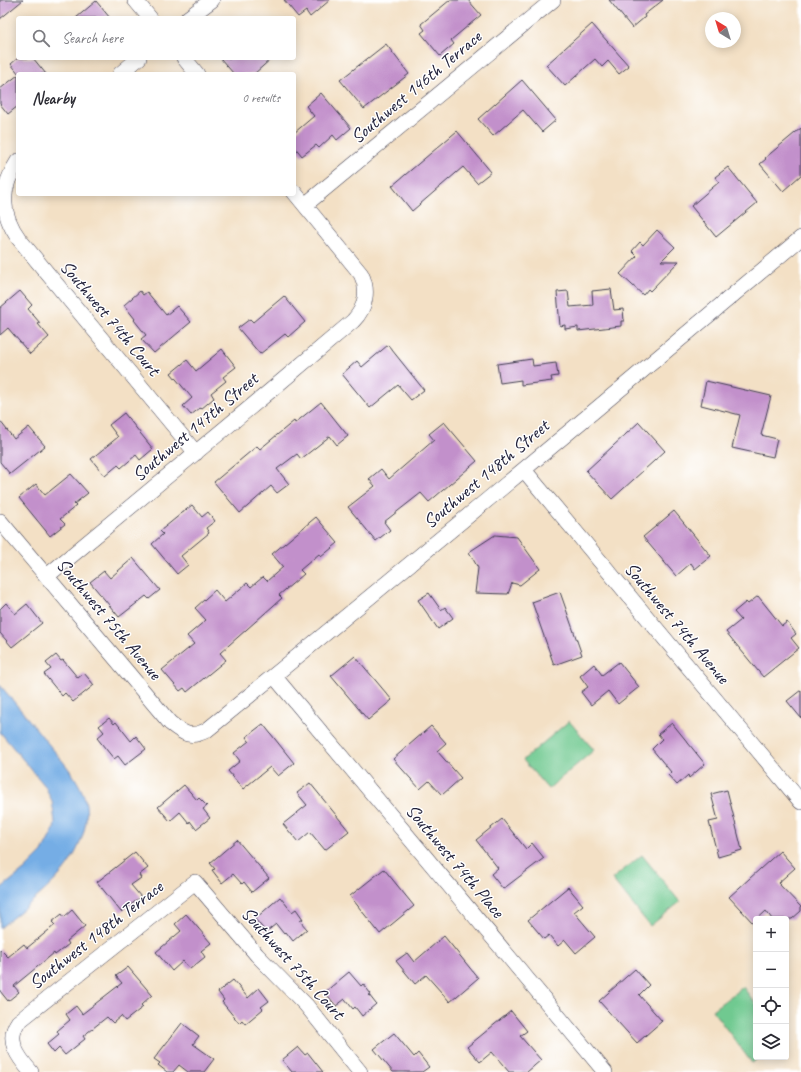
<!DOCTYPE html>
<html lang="en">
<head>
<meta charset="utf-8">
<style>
	body { margin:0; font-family:Caveat,sans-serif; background:#f2f2f3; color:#2b2b33 }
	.controls { position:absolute; right:12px; bottom:12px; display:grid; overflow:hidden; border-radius:4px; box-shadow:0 2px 10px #0003 }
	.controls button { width:36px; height:36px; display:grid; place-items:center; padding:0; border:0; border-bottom:1px solid #e1e1e2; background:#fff; color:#2b2b33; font:20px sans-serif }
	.compass { position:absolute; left:705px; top:12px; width:36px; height:36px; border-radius:50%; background:#fff; box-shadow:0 2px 10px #0003; rotate:322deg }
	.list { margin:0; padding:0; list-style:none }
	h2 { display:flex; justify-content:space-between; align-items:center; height:52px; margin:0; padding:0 16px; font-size:17px }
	h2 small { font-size:13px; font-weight:400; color:#7c7c81 }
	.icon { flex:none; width:22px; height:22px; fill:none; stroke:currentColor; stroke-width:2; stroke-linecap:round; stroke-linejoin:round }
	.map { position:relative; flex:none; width:801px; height:1072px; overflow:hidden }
	.search { position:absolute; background:#fff; box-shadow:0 2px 10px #0003; left:16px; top:16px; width:280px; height:44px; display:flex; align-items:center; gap:10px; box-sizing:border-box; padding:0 14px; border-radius:4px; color:#7c7c81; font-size:15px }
	.panel { position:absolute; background:#fff; box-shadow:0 2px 10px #0003; left:16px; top:72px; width:280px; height:124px; border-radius:4px }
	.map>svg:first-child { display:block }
	.green { fill:#70c990; stroke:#497666 }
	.water { fill:#75ade5; stroke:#4c6890 }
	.building { fill:#c290cb }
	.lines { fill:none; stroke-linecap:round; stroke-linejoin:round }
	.minor-casing { stroke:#413e50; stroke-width:16 }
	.minor { stroke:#fff; stroke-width:15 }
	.labels { text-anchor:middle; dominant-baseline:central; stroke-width:3; stroke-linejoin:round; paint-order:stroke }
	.street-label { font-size:19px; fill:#22223b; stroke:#fff }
</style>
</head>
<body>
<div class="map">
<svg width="801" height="1072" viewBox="0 0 801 1072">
	<rect width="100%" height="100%" fill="#fff"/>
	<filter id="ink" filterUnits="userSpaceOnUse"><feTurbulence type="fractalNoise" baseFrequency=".025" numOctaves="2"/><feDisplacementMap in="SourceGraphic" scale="8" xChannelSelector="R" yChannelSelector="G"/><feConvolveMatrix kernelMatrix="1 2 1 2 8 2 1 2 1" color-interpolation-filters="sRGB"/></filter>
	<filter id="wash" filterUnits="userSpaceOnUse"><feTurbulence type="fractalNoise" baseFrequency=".012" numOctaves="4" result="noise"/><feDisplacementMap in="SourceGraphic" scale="16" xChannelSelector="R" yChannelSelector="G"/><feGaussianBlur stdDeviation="0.9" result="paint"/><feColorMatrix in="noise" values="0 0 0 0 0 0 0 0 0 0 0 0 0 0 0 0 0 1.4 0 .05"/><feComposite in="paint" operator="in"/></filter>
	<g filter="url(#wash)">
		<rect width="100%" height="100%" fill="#f3e0c5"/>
		<!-- green -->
		<path class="green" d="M 569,721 L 594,750 L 548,789 L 523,760 Z
			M 642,855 L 680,902 L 650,926 L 612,879 Z
			M 743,987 L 756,1004 L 756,1057 L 760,1057 L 752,1063 L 712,1010 Z"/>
		<!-- water -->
		<path class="water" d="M 0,685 C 15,703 31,722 46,741 C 59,757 77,776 84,796 C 93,822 77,857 59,876 C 42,895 20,911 0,928 L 0,889 L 24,870 L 42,852 L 54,829 L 55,822 L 52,801 L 45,786 L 0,732 Z"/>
		<g id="blocks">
			<!-- building -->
			<path class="building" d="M 0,0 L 23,0 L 0,19 Z
				M 284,0 L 330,0 L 310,17 L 306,11 L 298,17 Z
				M 450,0 L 468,0 L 481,15 L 451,40 L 454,44 L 440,56 L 421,33 L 425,30 L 421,24 Z
				M 609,0 L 663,0 L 644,15 L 645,17 L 632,28 Z
				M 96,1 L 110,18 L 76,18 Z
				M 592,24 L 629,66 L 619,74 L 608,61 L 602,67 L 595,59 L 565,86 L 546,65 Z
				M 386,44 L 409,74 L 364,109 L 340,80 Z
				M 18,58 L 33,58 L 46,74 L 19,74 L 11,64 Z
				M 220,58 L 272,58 L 254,74 L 234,74 Z
				M 18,75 L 18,106 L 8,114 L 0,104 L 0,89 Z
				M 522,80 L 556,120 L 542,132 L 523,110 L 493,136 L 478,119 Z
				M 321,93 L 351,128 L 337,140 L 333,135 L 319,148 L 316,145 L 302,156 L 294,146 L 294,133 L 314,116 L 306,106 Z
				M 801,128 L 801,175 L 783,191 L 760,164 L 766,159 L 765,158 Z
				M 457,131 L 491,172 L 477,183 L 463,167 L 412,211 L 392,186 Z
				M 728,167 L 757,203 L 716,237 L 691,206 L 719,182 L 715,177 Z
				M 657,230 L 675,247 L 661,261 L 679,261 L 650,291 L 648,289 L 643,295 L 620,274 L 637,256 L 632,251 L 640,242 L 643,245 Z
				M 611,289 L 614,310 L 623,309 L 624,321 L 621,321 L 621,326 L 578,331 L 578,327 L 565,329 L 565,325 L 560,326 L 557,292 L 568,291 L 570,307 L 593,305 L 592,291 Z
				M 20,291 L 32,305 L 28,309 L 40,323 L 38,324 L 49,337 L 30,354 L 8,328 L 0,335 L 0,308 Z
				M 140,291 L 143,295 L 147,292 L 166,315 L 177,306 L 191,322 L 154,353 L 141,339 L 146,335 L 134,320 L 135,319 L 124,305 Z
				M 284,296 L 305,322 L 288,337 L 285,334 L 260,354 L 238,328 L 250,319 L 253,322 Z
				M 388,345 L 424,390 L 411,400 L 398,385 L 370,408 L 342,374 L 357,361 L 362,367 Z
				M 222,349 L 236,367 L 223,377 L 226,381 L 211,393 L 214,398 L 201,409 L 200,408 L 191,415 L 183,406 L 192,398 L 171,373 L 187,360 L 196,371 Z
				M 532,359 L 533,366 L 556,363 L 558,376 L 551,377 L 552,381 L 521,385 L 521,380 L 500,383 L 497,364 Z
				M 706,381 L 771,396 L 761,435 L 777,439 L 773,457 L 732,448 L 740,415 L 701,405 Z
				M 321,402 L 348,436 L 337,445 L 330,436 L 301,459 L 297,454 L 277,469 L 289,484 L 277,493 L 271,486 L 240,513 L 214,482 L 257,446 L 260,449 L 294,421 L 295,423 Z
				M 124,413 L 153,449 L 140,460 L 136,455 L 121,468 L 118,465 L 105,476 L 91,459 L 118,437 L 109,425 Z
				M 0,421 L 14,439 L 29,427 L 45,446 L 10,474 L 0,462 Z
				M 444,422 L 477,461 L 429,502 L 421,493 L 384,522 L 390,530 L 376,541 L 348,507 L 375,486 L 369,479 L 381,469 L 389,479 L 434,440 L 429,434 Z
				M 639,422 L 665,451 L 612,499 L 586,471 Z
				M 71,474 L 88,493 L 74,504 L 76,506 L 60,519 L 65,524 L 50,536 L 19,498 L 36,484 L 45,495 Z
				M 192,505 L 202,517 L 208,512 L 215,521 L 206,528 L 209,533 L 181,556 L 188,565 L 177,574 L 152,544 L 163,534 L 160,531 Z
				M 674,511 L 711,556 L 695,569 L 691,563 L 676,576 L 643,537 Z
				M 316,517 L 338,543 L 321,557 L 319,554 L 300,570 L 304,574 L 279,595 L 282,598 L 220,653 L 226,660 L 187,692 L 184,688 L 180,691 L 162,670 L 194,644 L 187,636 L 206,620 L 195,608 L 215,590 L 225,602 L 247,583 L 251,587 L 263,577 L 267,581 L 283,567 L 272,554 Z
				M 495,535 L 517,537 L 540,569 L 520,585 L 512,583 L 508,594 L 475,593 L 478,568 L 469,552 Z
				M 133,558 L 160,590 L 149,599 L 146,596 L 119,617 L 90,582 L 104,571 L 110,578 Z
				M 560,592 L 582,655 L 554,665 L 532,602 Z
				M 429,593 L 441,610 L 445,607 L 453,618 L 438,629 L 418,600 Z
				M 758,596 L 782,626 L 787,622 L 796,634 L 791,638 L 799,648 L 763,677 L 726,632 L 741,620 L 734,612 L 746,602 L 748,604 Z
				M 6,603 L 15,614 L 27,604 L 42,623 L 12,647 L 0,633 L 0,609 Z
				M 56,655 L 61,661 L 63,660 L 78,678 L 84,673 L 94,685 L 73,702 L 65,693 L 62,696 L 44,674 L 51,669 L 46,663 Z
				M 355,656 L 392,700 L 368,720 L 331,676 Z
				M 619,662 L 639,687 L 618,704 L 608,691 L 591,705 L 581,692 L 588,687 L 580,676 L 594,664 L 602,675 Z
				M 801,690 L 801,718 L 787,701 Z
				M 109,718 L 114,724 L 116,722 L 131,741 L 136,736 L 146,749 L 125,765 L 118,756 L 114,759 L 97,738 L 104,732 L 99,726 Z
				M 672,723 L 705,764 L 689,778 L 688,775 L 677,785 L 668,775 L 671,772 L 652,749 L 662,739 L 658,734 Z
				M 263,724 L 294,763 L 278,776 L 270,767 L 243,789 L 228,771 L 240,761 L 234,753 L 249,741 L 246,737 Z
				M 431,726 L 446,743 L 437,751 L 461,778 L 442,795 L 429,781 L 420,789 L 393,759 Z
				M 310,783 L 349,831 L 325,850 L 310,832 L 298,842 L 283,824 L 307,805 L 297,793 Z
				M 184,785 L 197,800 L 199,798 L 207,806 L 203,809 L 210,818 L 196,829 L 190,821 L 189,823 L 180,812 L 170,821 L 158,807 Z
				M 727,790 L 742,850 L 718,857 L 709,822 L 718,820 L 711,794 Z
				M 502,819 L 526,849 L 532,843 L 544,858 L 503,889 L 491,874 L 498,868 L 476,840 Z
				M 237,840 L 269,878 L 252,892 L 244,882 L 242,884 L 233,874 L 222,883 L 212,870 L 215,869 L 210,863 Z
				M 780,851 L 795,868 L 778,883 L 801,907 L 801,911 L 792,919 L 772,919 L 766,911 L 753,923 L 729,897 Z
				M 135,852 L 148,868 L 139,875 L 141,878 L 131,885 L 141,897 L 121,912 L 97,882 Z
				M 384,869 L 414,906 L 380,934 L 350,896 Z
				M 568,887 L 583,905 L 574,912 L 595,937 L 576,953 L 565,940 L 558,946 L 549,935 L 544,939 L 528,920 Z
				M 280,897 L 292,912 L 296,909 L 303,919 L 300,921 L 307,929 L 293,941 L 286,932 L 284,934 L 276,924 L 266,932 L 255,919 Z
				M 72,910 L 85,926 L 67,941 L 69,944 L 55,955 L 54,953 L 14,986 L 19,992 L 8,1001 L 0,991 L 0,949 L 8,957 L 24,944 L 27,948 L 55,925 L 52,922 L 62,914 L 64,917 Z
				M 186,914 L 211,943 L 201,951 L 205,957 L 190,969 L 183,961 L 172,971 L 156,952 L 181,931 L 175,924 Z
				M 444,936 L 478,978 L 450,1002 L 426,975 L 415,984 L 396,961 L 407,953 L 414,962 Z
				M 128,967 L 152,995 L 141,1005 L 143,1007 L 125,1021 L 121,1016 L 113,1023 L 107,1017 L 83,1036 L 85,1039 L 65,1055 L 59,1048 L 54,1053 L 47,1044 L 59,1034 L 57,1031 L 70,1020 L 66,1014 L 76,1006 L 82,1014 L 122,983 L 116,976 Z
				M 635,969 L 649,985 L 639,995 L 662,1021 L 637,1043 L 599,1001 Z
				M 349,972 L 361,986 L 363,984 L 371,994 L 369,995 L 376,1004 L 362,1016 L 355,1007 L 353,1009 L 345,999 L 336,1006 L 325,992 Z
				M 233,980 L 248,998 L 259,988 L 269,1001 L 261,1007 L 263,1009 L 245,1024 L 242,1020 L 239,1023 L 222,1002 L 224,1000 L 218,992 Z
				M 511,1011 L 527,1031 L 520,1036 L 541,1060 L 527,1072 L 509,1072 L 492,1052 L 480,1062 L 467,1047 Z
				M 182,1023 L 199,1036 L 193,1044 L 214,1059 L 204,1072 L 188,1072 L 179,1065 L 173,1072 L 167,1072 L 158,1065 L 160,1063 L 154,1059 Z
				M 394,1033 L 414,1057 L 418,1053 L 429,1067 L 422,1072 L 393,1072 L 374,1049 Z
				M 298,1047 L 305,1055 L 308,1053 L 323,1072 L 292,1072 L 282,1060 Z"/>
		</g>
	</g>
	<g filter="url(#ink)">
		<use href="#blocks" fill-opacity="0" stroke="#413e50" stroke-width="1"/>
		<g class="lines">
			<defs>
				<path id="minor" d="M 135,0 L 150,18
					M 188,18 L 212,0
					M 184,58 L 197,74
					M 120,74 L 139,58
					M 18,161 C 0,188 0,213 19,239 L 196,453
					M 305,205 L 553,0
					M 524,470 L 801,802
					M 0,521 L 170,723 C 184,734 190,739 207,730 C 407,568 604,403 801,238
					M 47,576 L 270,391 L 353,321 C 366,308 369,290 361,274 L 294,192
					M 274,676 L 605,1072
					M 31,1072 C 19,1058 5,1041 18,1022 L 195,882 L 257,955 L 306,1005 L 360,1072"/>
			</defs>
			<!-- minor casing -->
			<use href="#minor" class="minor-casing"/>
			<!-- minor -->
			<use href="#minor" class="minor"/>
		</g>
	</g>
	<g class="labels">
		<!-- street labels -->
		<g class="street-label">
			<text transform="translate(416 87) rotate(-40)">Southwest 146th Terrace</text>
			<text transform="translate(110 318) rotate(50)">Southwest 74th Court</text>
			<text transform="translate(195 427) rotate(-40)">Southwest 147th Street</text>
			<text transform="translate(486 474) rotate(-40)">Southwest 148th Street</text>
			<text transform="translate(109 619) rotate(50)">Southwest 75th Avenue</text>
			<text transform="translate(677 623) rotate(50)">Southwest 74th Avenue</text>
			<text transform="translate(455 861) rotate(50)">Southwest 74th Place</text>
			<text transform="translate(96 935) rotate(-38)">Southwest 148th Terrace</text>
			<text transform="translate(293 963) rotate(48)">Southwest 75th Court</text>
		</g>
	</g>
</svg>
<div class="controls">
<button>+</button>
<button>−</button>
<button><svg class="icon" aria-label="locate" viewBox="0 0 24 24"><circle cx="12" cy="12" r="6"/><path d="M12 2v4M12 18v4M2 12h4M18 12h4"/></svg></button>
<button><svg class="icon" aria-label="layers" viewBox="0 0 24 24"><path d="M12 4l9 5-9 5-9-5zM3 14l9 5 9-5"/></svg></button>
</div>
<svg class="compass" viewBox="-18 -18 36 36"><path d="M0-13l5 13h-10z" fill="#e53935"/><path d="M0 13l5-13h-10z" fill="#7c7c81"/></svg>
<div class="search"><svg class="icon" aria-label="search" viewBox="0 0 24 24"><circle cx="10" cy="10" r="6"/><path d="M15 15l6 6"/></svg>Search here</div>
<section class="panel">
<h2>Nearby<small>0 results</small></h2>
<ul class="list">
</ul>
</section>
</div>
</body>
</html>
